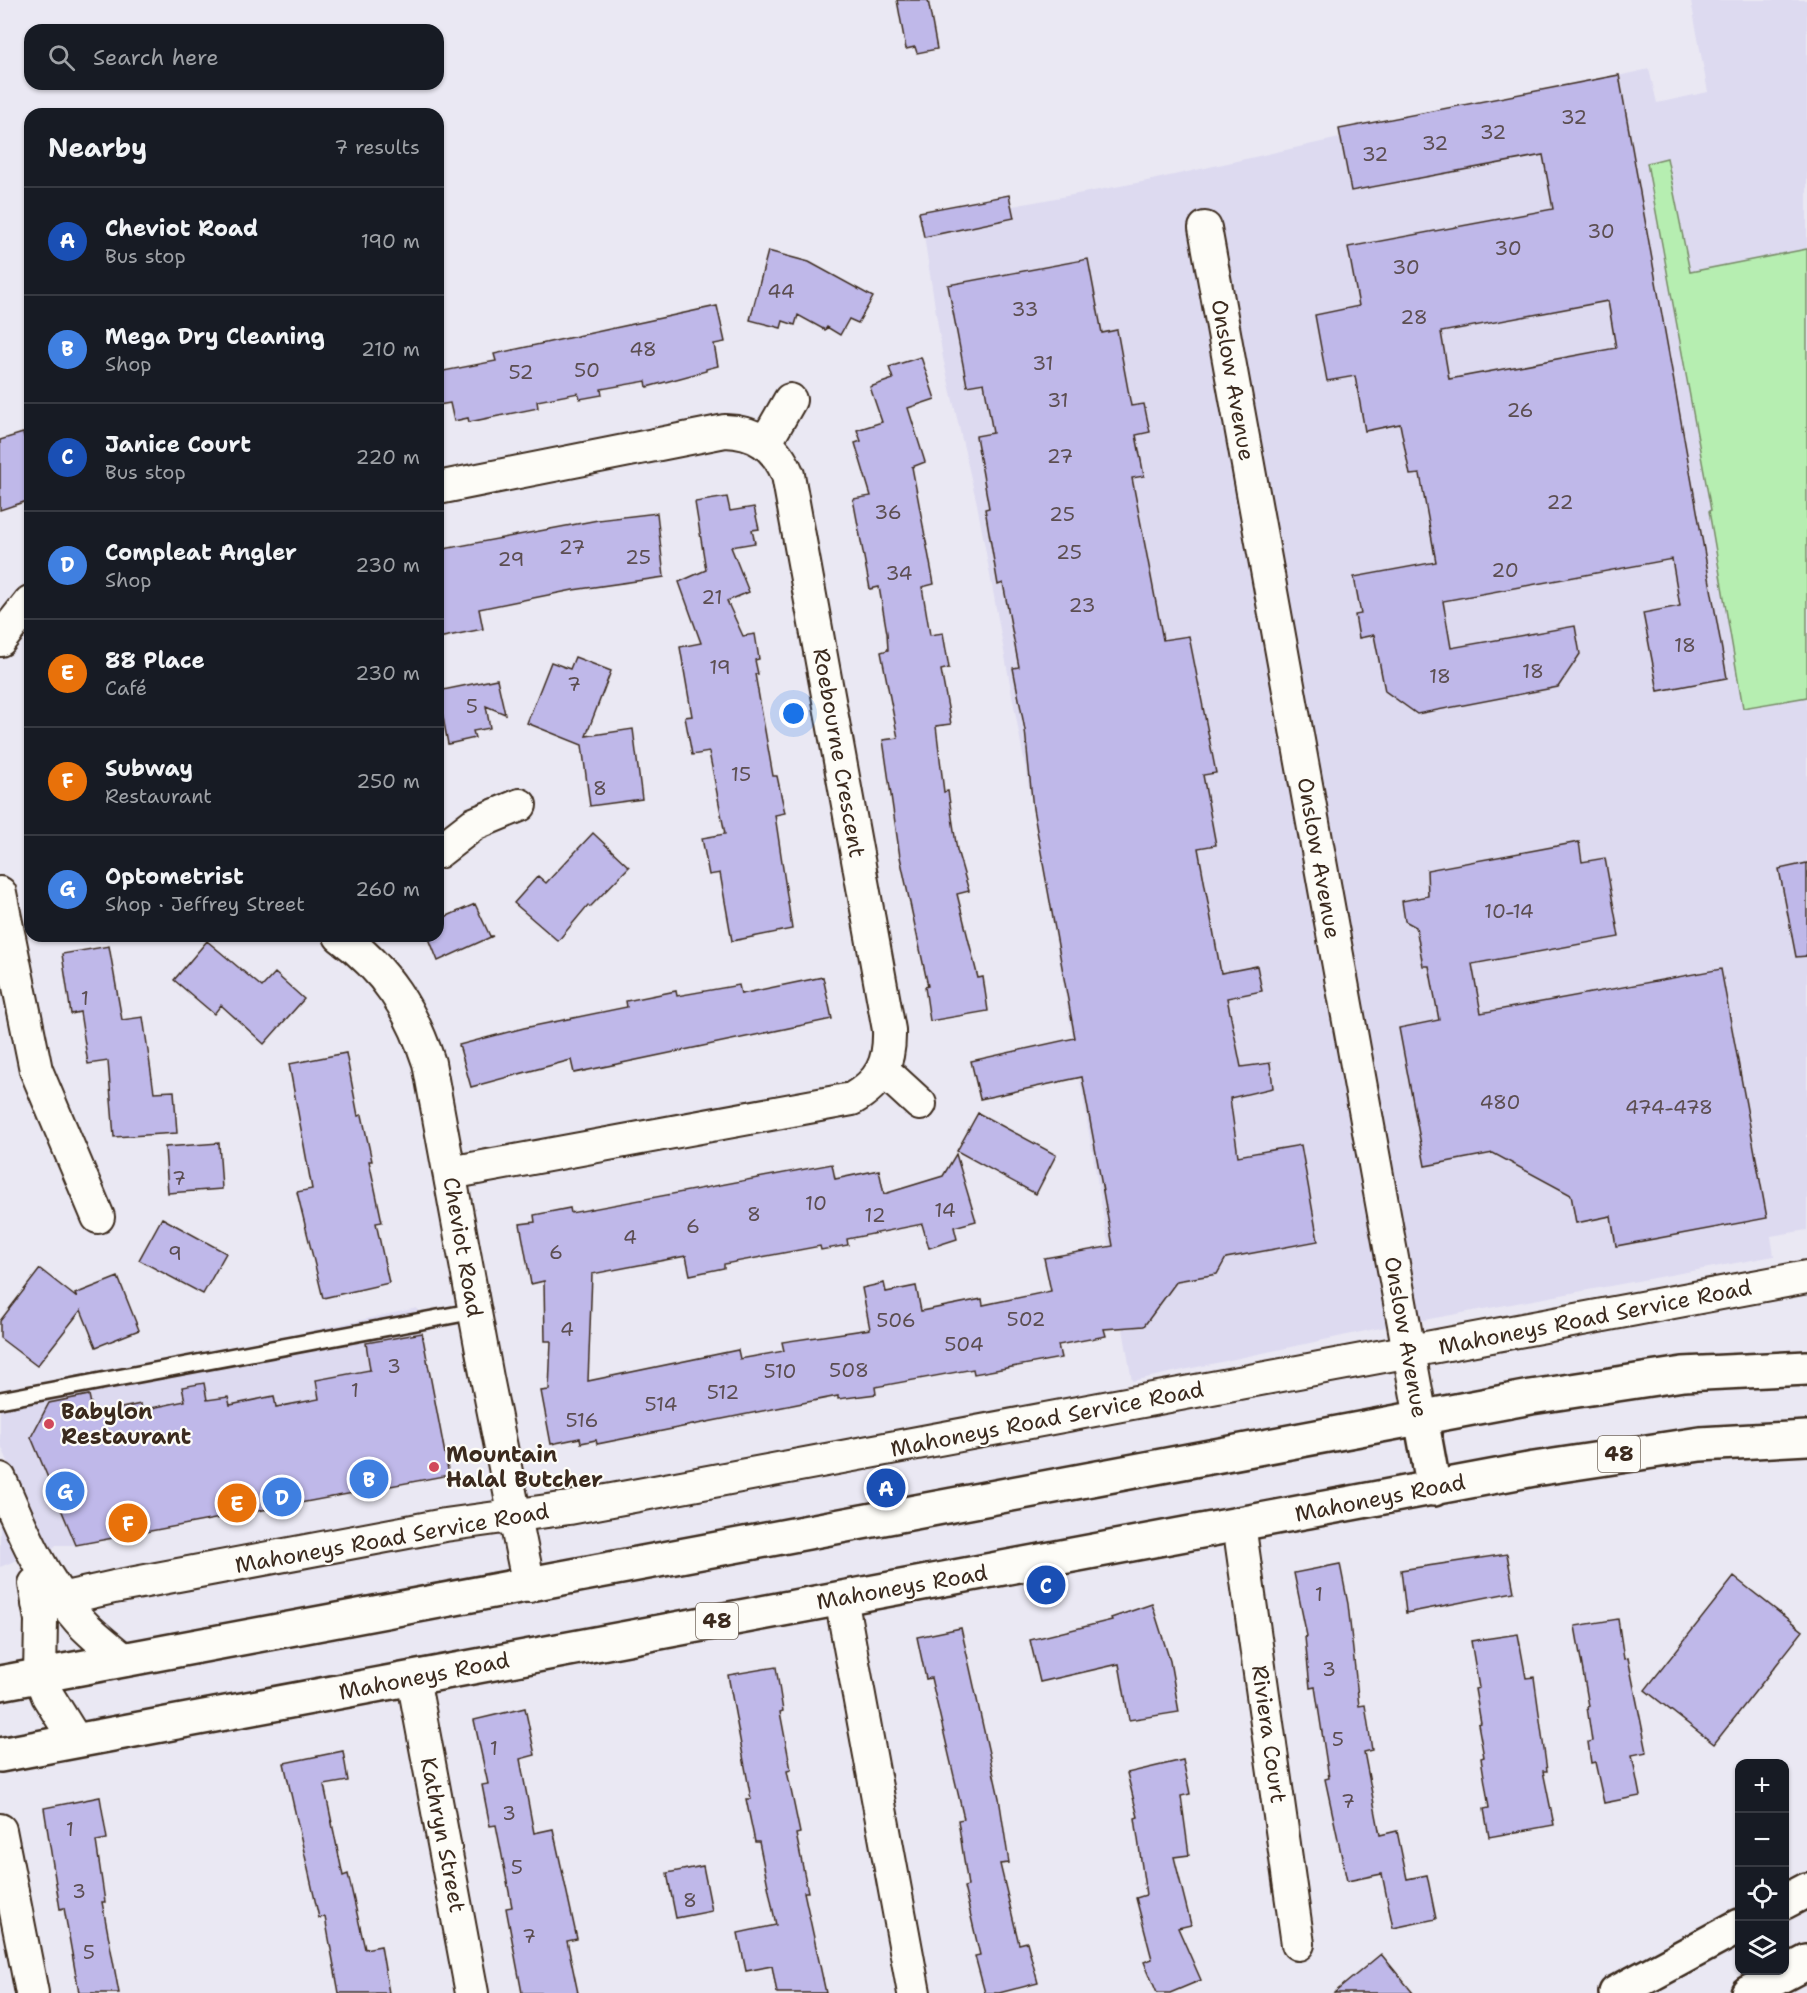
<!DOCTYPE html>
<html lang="en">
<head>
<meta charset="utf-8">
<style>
	body { margin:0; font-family:"Shantell Sans",sans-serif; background:#20242c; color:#f1f3f6 }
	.controls { position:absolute; right:18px; bottom:18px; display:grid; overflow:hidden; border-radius:12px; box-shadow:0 2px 4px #0004 }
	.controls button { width:54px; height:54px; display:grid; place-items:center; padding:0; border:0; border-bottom:2px solid #363941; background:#171b24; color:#f1f3f6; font:30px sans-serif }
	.you { position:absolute; left:794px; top:714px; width:21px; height:21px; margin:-15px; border:4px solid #fff; border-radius:50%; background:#1a73e8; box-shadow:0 0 0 9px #1a73e833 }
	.badge { display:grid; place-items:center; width:39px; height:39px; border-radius:50%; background:#b45309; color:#fff; font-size:20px; font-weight:700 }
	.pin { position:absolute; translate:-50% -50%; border:3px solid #fff; box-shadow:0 2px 6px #0006 }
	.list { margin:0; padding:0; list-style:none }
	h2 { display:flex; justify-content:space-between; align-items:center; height:78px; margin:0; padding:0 24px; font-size:26px }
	h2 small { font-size:20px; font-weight:400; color:#9ea1a6 }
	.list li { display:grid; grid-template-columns:39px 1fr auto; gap:18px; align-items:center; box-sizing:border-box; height:108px; padding:0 24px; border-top:2px solid #363941 }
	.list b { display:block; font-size:22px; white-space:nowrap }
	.list p { margin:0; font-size:20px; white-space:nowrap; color:#9ea1a6 }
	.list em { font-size:20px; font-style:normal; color:#9ea1a6 }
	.icon { flex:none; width:33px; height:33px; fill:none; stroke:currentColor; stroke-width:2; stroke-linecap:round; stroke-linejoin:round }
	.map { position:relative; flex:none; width:1807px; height:1993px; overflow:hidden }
	.search { position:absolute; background:#171b24; box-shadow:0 2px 4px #0004; left:24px; top:24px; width:420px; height:66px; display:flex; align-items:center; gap:15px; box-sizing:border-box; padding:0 21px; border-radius:18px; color:#9ea1a6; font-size:22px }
	.panel { position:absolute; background:#171b24; box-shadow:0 2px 4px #0004; left:24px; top:108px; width:420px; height:834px; border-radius:18px }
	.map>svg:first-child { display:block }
	.built { fill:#dddaf0 }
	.green { fill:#b6eeb1; stroke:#788c68; stroke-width:1.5 }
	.building { fill:#bfb8e9; stroke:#3b2a1e; stroke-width:1.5; fill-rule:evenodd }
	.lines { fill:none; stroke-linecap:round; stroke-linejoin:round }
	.lane-casing { stroke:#3b2a1e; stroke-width:20 }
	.street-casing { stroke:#3b2a1e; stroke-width:36 }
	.primary-casing { stroke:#3b2a1e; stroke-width:38 }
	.highway-casing { stroke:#3b2a1e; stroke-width:38 }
	.lane { stroke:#fdfcf7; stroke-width:15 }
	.street { stroke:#fdfcf7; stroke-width:32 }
	.primary { stroke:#fdfcf7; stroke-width:33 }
	.highway { stroke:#fdfcf7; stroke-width:33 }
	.poi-dot { fill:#d1495b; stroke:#fdfcf7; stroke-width:2 }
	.labels { text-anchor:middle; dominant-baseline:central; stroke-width:4.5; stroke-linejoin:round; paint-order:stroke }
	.number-label { font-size:20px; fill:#5c4e51 }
	.shield { fill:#fdfcf7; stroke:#75695f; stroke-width:1.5 }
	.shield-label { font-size:21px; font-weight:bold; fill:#3b2a1e }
	.street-label { font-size:22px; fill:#3b2a1e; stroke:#fdfcf7 }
	.poi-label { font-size:22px; font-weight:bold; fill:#3b2a1e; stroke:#fdfcf7; text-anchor:start }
</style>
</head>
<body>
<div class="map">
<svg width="1807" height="1993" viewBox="0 0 1807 1993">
	<rect width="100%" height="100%" fill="#eae8f3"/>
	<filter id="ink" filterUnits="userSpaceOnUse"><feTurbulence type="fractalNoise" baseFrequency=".0167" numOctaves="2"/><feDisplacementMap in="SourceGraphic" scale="12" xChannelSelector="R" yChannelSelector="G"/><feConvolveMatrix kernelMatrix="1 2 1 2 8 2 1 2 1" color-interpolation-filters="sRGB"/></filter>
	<g filter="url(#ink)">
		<!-- built -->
		<path class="built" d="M 1697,0 L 1807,0 L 1807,249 L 1690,272 L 1667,159 L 1647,163 L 1711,510 L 1709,511 L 1743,708 L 1807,697 L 1807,1230 L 1771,1236 L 1774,1256 L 1375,1329 L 1132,1381 L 1033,809 L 977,504 L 943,358 L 922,223 L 1147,181 L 1649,69 L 1657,103 L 1708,92 L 1691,1 Z
			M 417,1308 L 449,1475 L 76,1545 L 56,1545 L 48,1554 L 0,1443 L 0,1398 Z
			M 0,1522 L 17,1560 L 0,1567 Z"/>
		<!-- green -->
		<path class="green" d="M 1667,158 L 1690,272 L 1807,249 L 1807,697 L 1743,708 L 1709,511 L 1711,510 L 1647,163 Z"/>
		<!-- building -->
		<path class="building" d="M 897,0 L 928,0 L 937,49 L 917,53 L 915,47 L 906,49 Z
			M 1619,75 L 1727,678 L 1658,691 L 1643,613 L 1680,606 L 1672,559 L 1443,601 L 1451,648 L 1575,626 L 1580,654 L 1558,687 L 1417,714 L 1385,691 L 1374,635 L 1359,638 L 1355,615 L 1361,614 L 1354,577 L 1436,562 L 1420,474 L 1410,475 L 1400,424 L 1365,431 L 1355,376 L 1327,381 L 1315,315 L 1359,306 L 1348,247 L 1553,209 L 1543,155 L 1351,191 L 1339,129 ZM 1608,301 L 1616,348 L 1449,379 L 1441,332 Z
			M 1009,195 L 1014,218 L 924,237 L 919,212 Z
			M 768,251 L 809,262 L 873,297 L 858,323 L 849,319 L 840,335 L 827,327 L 825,330 L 798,315 L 795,325 L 783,321 L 781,328 L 750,320 Z
			M 1088,259 L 1102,333 L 1117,330 L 1131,406 L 1144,404 L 1150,432 L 1136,435 L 1144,476 L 1132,478 L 1148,561 L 1163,640 L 1189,636 L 1216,773 L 1203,775 L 1216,845 L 1198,848 L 1221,973 L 1257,966 L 1262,991 L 1227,998 L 1241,1067 L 1270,1063 L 1273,1088 L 1230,1098 L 1238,1156 L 1301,1145 L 1318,1241 L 1226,1258 L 1217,1274 L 1177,1281 L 1144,1326 L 1104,1329 L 1106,1336 L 1058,1345 L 1061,1358 L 974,1374 L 973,1369 L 875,1387 L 876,1394 L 838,1399 L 838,1396 L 597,1444 L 596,1440 L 581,1443 L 580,1438 L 551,1444 L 541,1391 L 549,1390 L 551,1341 L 545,1341 L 544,1281 L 531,1284 L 520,1224 L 535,1222 L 534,1215 L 570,1208 L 571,1213 L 832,1164 L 835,1179 L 879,1170 L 884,1194 L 943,1176 L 956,1154 L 976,1221 L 954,1227 L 957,1239 L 929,1248 L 922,1224 L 847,1239 L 848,1245 L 821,1250 L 820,1246 L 724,1264 L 724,1268 L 690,1275 L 686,1256 L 592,1274 L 588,1381 L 738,1350 L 740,1359 L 784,1351 L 782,1342 L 870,1329 L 862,1288 L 884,1283 L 886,1292 L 916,1286 L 921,1311 L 982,1299 L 983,1305 L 1051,1291 L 1044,1258 L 1113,1246 L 1082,1077 L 980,1099 L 971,1061 L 1075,1038 L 1033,809 L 1025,730 L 1013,668 L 1019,667 L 1003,583 L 998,585 L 985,509 L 989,508 L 976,436 L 993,433 L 984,383 L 967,386 L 948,285 Z
			M 717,306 L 725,342 L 714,344 L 718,366 L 706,369 L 706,371 L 647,387 L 646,381 L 601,389 L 602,395 L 580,399 L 578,393 L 537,401 L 538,408 L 469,422 L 468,418 L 454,421 L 450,403 L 438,405 L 438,372 L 496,361 L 494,354 Z
			M 921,357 L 935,399 L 908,408 L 925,462 L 912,467 L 934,584 L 922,587 L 930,635 L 943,633 L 949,668 L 941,670 L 951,724 L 936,726 L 944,792 L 948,791 L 957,850 L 969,891 L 957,894 L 978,978 L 983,977 L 988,1011 L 930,1021 L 925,987 L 928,986 L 900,857 L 883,740 L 898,738 L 881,652 L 888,650 L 887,633 L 879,587 L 870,589 L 853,499 L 871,496 L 855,443 L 861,441 L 857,430 L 882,422 L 870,387 L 893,379 L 889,367 Z
			M 23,433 L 30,455 L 30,500 L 0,510 L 0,440 Z
			M 727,497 L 730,511 L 754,507 L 759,529 L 752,530 L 755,543 L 731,547 L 749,592 L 727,601 L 743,636 L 755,634 L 759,659 L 755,660 L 758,674 L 755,674 L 773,776 L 777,776 L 785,813 L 775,815 L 792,929 L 732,941 L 720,873 L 709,875 L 702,838 L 725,834 L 709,752 L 692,755 L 685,717 L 692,716 L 680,647 L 701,643 L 679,582 L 706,570 L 695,502 Z
			M 657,513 L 664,577 L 573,590 L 479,609 L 483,629 L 438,638 L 438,550 L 598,520 Z
			M 575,657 L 611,671 L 586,736 L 633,729 L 642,799 L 590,806 L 582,745 L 527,723 L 551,662 L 570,669 Z
			M 497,679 L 505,714 L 486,706 L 490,728 L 473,731 L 475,738 L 448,744 L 438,691 Z
			M 593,833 L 629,867 L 590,907 L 588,905 L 558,941 L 514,903 L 538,876 L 546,883 Z
			M 1579,842 L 1582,862 L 1605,858 L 1619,937 L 1472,964 L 1481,1013 L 1721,969 L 1767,1218 L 1616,1246 L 1611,1216 L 1576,1223 L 1571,1195 L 1493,1153 L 1425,1166 L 1399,1028 L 1439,1020 L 1429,966 L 1423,966 L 1416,927 L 1405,921 L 1402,901 L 1428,896 L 1427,870 Z
			M 1807,863 L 1807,956 L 1796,957 L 1779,869 Z
			M 475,904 L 490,936 L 493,936 L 438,961 L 428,936 L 438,936 L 438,920 Z
			M 207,941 L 262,987 L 275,973 L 304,999 L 264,1044 L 221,1005 L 214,1014 L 174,980 Z
			M 109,946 L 122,1020 L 143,1017 L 154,1092 L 174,1091 L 177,1133 L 114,1137 L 108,1061 L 88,1064 L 80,1012 L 71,1014 L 62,954 Z
			M 823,977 L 832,1019 L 574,1073 L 571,1060 L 471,1087 L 459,1045 L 524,1028 L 627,1007 L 626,1001 L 676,991 L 677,996 L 739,985 L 741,994 Z
			M 346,1053 L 358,1116 L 362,1115 L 372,1161 L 369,1161 L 382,1222 L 376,1223 L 389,1283 L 323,1298 L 297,1192 L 312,1189 L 289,1064 Z
			M 978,1113 L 1056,1155 L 1036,1194 L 957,1151 Z
			M 219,1143 L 222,1189 L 168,1193 L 165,1147 Z
			M 162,1218 L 226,1253 L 203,1294 L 139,1260 Z
			M 40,1269 L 77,1298 L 75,1294 L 118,1277 L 139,1330 L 96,1347 L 81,1310 L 37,1366 L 0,1338 L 0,1321 Z
			M 422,1333 L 449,1475 L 76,1545 L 31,1437 L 49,1403 L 89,1395 L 93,1414 L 141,1404 L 142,1410 L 185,1401 L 182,1387 L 204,1383 L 207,1400 L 228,1397 L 230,1405 L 274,1396 L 276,1407 L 319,1399 L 316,1380 L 370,1370 L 366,1343 Z
			M 1507,1554 L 1514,1592 L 1406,1613 L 1401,1570 Z
			M 1340,1564 L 1348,1604 L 1359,1706 L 1365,1705 L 1372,1750 L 1364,1752 L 1380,1835 L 1397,1831 L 1407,1879 L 1427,1875 L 1436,1919 L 1393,1928 L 1382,1874 L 1347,1881 L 1325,1779 L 1329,1778 L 1315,1687 L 1310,1688 L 1305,1637 L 1307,1636 L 1294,1573 Z
			M 1734,1577 L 1803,1631 L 1714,1744 L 1645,1690 Z
			M 1152,1604 L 1170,1661 L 1179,1712 L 1129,1720 L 1119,1664 L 1040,1682 L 1030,1640 L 1112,1620 L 1111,1618 Z
			M 1618,1619 L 1624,1659 L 1628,1658 L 1647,1752 L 1632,1755 L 1640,1796 L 1604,1803 L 1595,1762 L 1591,1763 L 1588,1742 L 1592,1741 L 1587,1707 L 1589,1706 L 1575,1626 Z
			M 961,1628 L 999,1798 L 1009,1863 L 1000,1864 L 1019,1944 L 1027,1942 L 1038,1983 L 999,1993 L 985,1993 L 975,1956 L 980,1955 L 964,1887 L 968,1886 L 958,1820 L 964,1819 L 931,1678 L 926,1679 L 917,1637 Z
			M 1518,1634 L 1526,1678 L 1534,1677 L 1547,1771 L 1543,1771 L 1554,1825 L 1489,1837 L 1484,1809 L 1489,1808 L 1481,1758 L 1484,1757 L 1478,1724 L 1481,1723 L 1475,1689 L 1479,1688 L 1471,1641 Z
			M 776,1667 L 783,1711 L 780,1712 L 791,1770 L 787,1771 L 800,1833 L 796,1834 L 808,1892 L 804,1892 L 826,1993 L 777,1993 L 772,1966 L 746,1971 L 738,1933 L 776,1925 L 759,1842 L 755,1842 L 746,1799 L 751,1799 L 728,1675 Z
			M 525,1708 L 535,1755 L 520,1759 L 534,1833 L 553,1829 L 577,1939 L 567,1941 L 578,1993 L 522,1993 L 506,1908 L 512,1907 L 496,1825 L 490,1826 L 482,1785 L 488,1784 L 474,1720 Z
			M 343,1751 L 348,1781 L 324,1785 L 343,1876 L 348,1874 L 365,1949 L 381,1946 L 389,1993 L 339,1993 L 325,1917 L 319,1918 L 284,1763 Z
			M 1183,1760 L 1190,1794 L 1181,1796 L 1189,1855 L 1174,1857 L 1191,1925 L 1178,1928 L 1201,1980 L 1170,1993 L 1157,1993 L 1144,1962 L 1152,1959 L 1136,1898 L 1146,1895 L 1135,1818 L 1138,1817 L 1127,1773 Z
			M 100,1797 L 107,1839 L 96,1841 L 105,1902 L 102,1902 L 119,1993 L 79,1993 L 64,1908 L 60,1909 L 44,1808 Z
			M 703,1866 L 712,1911 L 676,1918 L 667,1873 Z
			M 1381,1954 L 1413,1993 L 1334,1993 Z"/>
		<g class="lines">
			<defs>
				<path id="lane" d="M 0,1400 L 475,1311"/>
				<path id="street" d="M 1205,228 L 1421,1418
					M 766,442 L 790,400
					M 438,488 L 725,431 C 757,432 776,446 788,475 L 889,1030 C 890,1063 881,1082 852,1099 L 450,1173
					M 0,640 L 30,602
					M 438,852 L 474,824 L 520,805
					M 0,893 L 36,1070 L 98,1217
					M 340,936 C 386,969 412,1011 429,1063 L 487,1378 L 529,1586
					M 884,1071 L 920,1104
					M 0,1479 C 21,1528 42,1579 79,1620 C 92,1635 109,1647 124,1660
					M 1239,1524 L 1298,1944
					M 35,1584 L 41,1620 L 40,1676 L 48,1696 L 76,1741
					M 841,1598 L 914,1993
					M 38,1604 L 114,1587 L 445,1525 L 569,1508 L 1807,1277
					M 413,1678 L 472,1993
					M 0,1830 L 32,1993"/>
				<path id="primary" d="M 1421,1418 L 1434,1489
					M 0,1683 L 1531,1397 L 1683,1374 L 1807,1368
					M 0,1755 L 1534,1469 L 1700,1444 L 1807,1438"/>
				<path id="highway" d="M 1784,1902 L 1807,1890
					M 1616,1993 L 1740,1926
					M 1748,1993 L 1807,1962"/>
			</defs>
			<!-- lane casing -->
			<use href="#lane" class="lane-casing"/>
			<!-- street casing -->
			<use href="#street" class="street-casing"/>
			<!-- primary casing -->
			<use href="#primary" class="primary-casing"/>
			<!-- highway casing -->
			<use href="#highway" class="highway-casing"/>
			<!-- lane -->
			<use href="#lane" class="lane"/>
			<!-- street -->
			<use href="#street" class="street"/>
			<!-- primary -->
			<use href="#primary" class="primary"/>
			<!-- highway -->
			<use href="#highway" class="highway"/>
		</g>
	</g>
	<!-- markers -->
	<g class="poi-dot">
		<circle cx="49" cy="1424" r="6"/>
		<circle cx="434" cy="1467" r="6"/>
	</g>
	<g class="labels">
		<!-- number labels -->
		<g class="number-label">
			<text x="1574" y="117">32</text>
			<text x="1493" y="132">32</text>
			<text x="1435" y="143">32</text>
			<text x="1375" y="154">32</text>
			<text x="1601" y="231">30</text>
			<text x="1508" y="248">30</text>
			<text x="1406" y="267">30</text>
			<text x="781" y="291">44</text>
			<text x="1025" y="309">33</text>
			<text x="1414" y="317">28</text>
			<text x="643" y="349">48</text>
			<text x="1043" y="363">31</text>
			<text x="587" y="370">50</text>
			<text x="521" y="372">52</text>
			<text x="1058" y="400">31</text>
			<text x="1520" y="410">26</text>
			<text x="1060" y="456">27</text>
			<text x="1560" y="502">22</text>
			<text x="888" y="512">36</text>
			<text x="1062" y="514">25</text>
			<text x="572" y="547">27</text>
			<text x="1069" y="552">25</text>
			<text x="638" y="557">25</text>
			<text x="511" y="559">29</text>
			<text x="1505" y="570">20</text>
			<text x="899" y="573">34</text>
			<text x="712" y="597">21</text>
			<text x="1082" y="605">23</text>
			<text x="1685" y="645">18</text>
			<text x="720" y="667">19</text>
			<text x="1533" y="671">18</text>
			<text x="1440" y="676">18</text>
			<text x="574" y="684">7</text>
			<text x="472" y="706">5</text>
			<text x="741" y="774">15</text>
			<text x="600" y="788">8</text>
			<text x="1509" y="911">10-14</text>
			<text x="85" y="998">1</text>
			<text x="1500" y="1102">480</text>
			<text x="1669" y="1107">474-478</text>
			<text x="179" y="1178">7</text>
			<text x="816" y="1203">10</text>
			<text x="945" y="1210">14</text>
			<text x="754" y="1214">8</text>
			<text x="875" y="1215">12</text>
			<text x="693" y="1226">6</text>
			<text x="630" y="1237">4</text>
			<text x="556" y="1252">6</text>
			<text x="175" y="1253">9</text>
			<text x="1026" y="1319">502</text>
			<text x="896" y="1320">506</text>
			<text x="567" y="1329">4</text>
			<text x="964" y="1344">504</text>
			<text x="394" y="1366">3</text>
			<text x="849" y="1370">508</text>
			<text x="780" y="1371">510</text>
			<text x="355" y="1390">1</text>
			<text x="723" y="1392">512</text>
			<text x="661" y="1404">514</text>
			<text x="582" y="1420">516</text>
			<text x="1319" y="1594">1</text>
			<text x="1329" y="1669">3</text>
			<text x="1338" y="1739">5</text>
			<text x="494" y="1748">1</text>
			<text x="1348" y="1801">7</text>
			<text x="509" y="1813">3</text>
			<text x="70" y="1829">1</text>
			<text x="517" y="1867">5</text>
			<text x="79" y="1891">3</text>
			<text x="690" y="1900">8</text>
			<text x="529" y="1936">7</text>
			<text x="89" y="1952">5</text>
		</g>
		<!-- shield labels -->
		<g class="shield">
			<rect x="1598" y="1436" width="42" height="36" rx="4.5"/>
			<rect x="696" y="1603" width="42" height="36" rx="4.5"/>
		</g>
		<g class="shield-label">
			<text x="1619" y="1454">48</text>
			<text x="717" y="1621">48</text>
		</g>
		<!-- street labels -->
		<g class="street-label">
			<text transform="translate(1233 380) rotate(80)">Onslow Avenue</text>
			<text transform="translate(839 753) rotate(80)">Roebourne Crescent</text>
			<text transform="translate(1319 858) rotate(80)">Onslow Avenue</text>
			<text transform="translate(463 1247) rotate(80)">Cheviot Road</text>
			<text transform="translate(1595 1317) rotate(-11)">Mahoneys Road Service Road</text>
			<text transform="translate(1406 1337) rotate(80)">Onslow Avenue</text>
			<text transform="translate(1047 1419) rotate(-11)">Mahoneys Road Service Road</text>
			<text transform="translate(1380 1498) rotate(-11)">Mahoneys Road</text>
			<text transform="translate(392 1538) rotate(-10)">Mahoneys Road Service Road</text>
			<text transform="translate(902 1587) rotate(-10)">Mahoneys Road</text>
			<text transform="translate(424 1676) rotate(-11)">Mahoneys Road</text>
			<text transform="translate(1269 1734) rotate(82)">Riviera Court</text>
			<text transform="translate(443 1835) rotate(79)">Kathryn Street</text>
		</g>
		<!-- poi labels -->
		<g class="poi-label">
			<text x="61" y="1411">Babylon<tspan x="61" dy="25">Restaurant</tspan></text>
			<text x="446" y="1454">Mountain<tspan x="446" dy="25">Halal Butcher</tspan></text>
		</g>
	</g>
</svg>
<div class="controls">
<button>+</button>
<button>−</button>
<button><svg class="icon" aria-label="locate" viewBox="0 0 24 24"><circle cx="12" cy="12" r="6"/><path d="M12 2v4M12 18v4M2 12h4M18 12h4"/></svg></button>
<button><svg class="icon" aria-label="layers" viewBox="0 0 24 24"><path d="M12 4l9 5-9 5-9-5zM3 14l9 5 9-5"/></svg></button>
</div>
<div class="you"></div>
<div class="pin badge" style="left:886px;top:1488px;background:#1a4fb4">A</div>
<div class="pin badge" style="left:369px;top:1479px;background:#3f7fe0">B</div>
<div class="pin badge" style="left:1046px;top:1585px;background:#1a4fb4">C</div>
<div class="pin badge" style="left:282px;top:1497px;background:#3f7fe0">D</div>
<div class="pin badge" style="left:237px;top:1503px;background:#e8710a">E</div>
<div class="pin badge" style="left:128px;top:1523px;background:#e8710a">F</div>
<div class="pin badge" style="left:65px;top:1491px;background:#3f7fe0">G</div>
<div class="search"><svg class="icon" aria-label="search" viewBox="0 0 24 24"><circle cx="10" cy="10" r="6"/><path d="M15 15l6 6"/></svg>Search here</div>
<section class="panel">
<h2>Nearby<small>7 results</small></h2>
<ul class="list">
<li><span class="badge" style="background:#1a4fb4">A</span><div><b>Cheviot Road</b><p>Bus stop</p></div><em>190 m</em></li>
<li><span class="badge" style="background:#3f7fe0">B</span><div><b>Mega Dry Cleaning</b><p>Shop</p></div><em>210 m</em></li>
<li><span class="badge" style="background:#1a4fb4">C</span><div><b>Janice Court</b><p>Bus stop</p></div><em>220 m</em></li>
<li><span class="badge" style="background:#3f7fe0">D</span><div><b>Compleat Angler</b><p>Shop</p></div><em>230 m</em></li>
<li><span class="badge" style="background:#e8710a">E</span><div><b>88 Place</b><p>Café</p></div><em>230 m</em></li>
<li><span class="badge" style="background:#e8710a">F</span><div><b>Subway</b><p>Restaurant</p></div><em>250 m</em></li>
<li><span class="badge" style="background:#3f7fe0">G</span><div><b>Optometrist</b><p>Shop · Jeffrey Street</p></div><em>260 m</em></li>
</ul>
</section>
</div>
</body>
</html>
